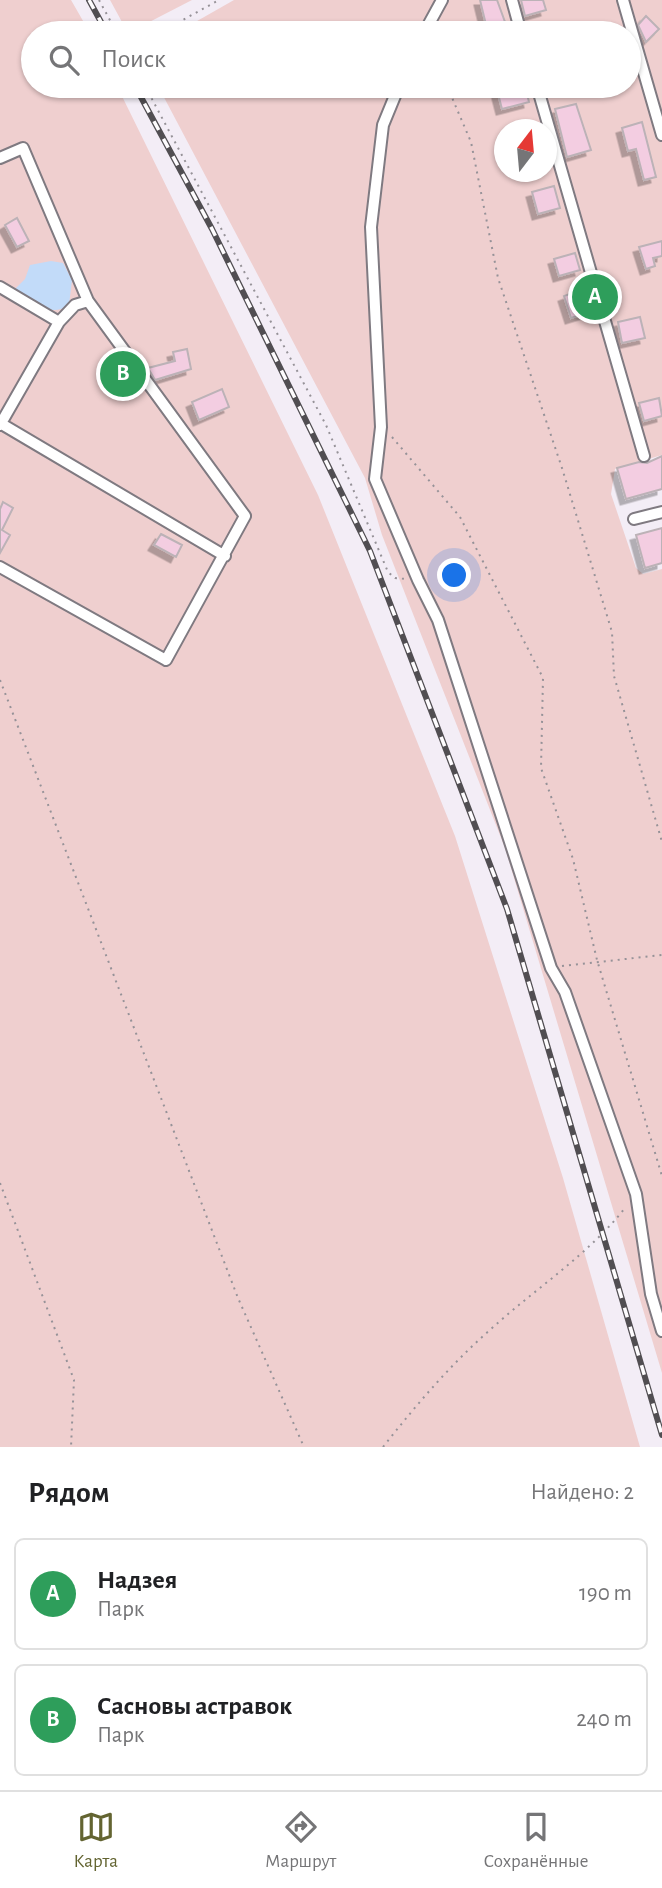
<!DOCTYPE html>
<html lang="ru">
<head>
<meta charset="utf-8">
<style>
	body { margin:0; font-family:"Alegreya Sans",sans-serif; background:#f6f6f6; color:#202124 }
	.compass { position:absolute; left:494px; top:119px; width:63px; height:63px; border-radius:50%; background:#fff; box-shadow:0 2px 5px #0004; rotate:16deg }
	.you { position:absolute; left:455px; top:576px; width:24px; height:24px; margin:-18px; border:5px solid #fff; border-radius:50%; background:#1a73e8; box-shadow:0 0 0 10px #1a73e833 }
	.badge { display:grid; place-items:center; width:46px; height:46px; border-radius:50%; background:#636431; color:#fff; font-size:23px; font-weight:700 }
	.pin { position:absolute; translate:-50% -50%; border:4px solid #fff; box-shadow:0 2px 7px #0006 }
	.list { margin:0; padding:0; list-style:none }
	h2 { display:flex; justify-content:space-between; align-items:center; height:91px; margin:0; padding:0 28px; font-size:30px }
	h2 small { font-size:23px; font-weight:400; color:#757577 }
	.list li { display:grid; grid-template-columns:46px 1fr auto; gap:21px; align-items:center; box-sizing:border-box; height:112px; margin:0 14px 14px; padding:0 14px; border:2px solid #e0e0e0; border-radius:10px }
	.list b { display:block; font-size:26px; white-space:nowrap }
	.list p { margin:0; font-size:23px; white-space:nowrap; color:#757577 }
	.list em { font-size:23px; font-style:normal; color:#757577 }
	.icon { flex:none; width:38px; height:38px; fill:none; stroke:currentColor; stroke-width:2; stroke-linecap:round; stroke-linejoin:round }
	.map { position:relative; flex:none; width:662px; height:1447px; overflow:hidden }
	.search { position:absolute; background:#fff; box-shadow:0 2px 5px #0004; left:21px; right:21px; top:21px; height:77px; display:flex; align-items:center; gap:18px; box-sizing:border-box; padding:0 24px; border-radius:38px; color:#757577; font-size:26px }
	.sheet { height:343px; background:#fff }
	nav { display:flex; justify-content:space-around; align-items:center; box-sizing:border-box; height:98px; border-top:2px solid #e0e0e0; background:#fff; font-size:19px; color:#757577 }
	nav a { display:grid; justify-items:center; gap:4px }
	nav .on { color:#636431 }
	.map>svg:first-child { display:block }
	.green { fill:#efcfcf; fill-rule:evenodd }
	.water { fill:#c2dbf9 }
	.building { fill:#f3cde1; stroke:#bcb2b7; stroke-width:2; filter:url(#shadow) }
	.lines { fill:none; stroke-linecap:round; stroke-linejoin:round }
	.minor-casing { stroke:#7f7a81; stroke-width:14 }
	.path { stroke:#969298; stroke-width:2; stroke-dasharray:2 5; stroke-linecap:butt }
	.minor { stroke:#fff; stroke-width:10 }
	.rail-casing { stroke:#514e52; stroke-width:6 }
	.rail { stroke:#fefcfe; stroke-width:3.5; stroke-dasharray:10; stroke-linecap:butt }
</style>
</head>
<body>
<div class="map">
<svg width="662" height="1447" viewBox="0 0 662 1447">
	<defs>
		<filter id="shadow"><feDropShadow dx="-5.5" dy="5.5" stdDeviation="0" flood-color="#0004"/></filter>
	</defs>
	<rect width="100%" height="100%" fill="#f3edf6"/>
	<!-- green -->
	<path class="green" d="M 0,0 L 71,0 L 90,33 L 33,33 L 33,86 L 117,86 L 318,495 L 455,836 L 563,1178 L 640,1447 L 0,1447 Z
		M 110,0 L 192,0 L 128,33 Z
		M 234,0 L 662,0 L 662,455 L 615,469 L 611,494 L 636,568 L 643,574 L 662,569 L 662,1373 L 505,848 L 382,535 L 365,478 L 158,86 L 629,86 L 629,33 L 176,33 ZM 504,130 L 546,130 L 546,172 L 504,172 Z"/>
	<!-- water -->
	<path class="water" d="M 51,261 L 63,263 L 72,280 L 69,305 C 52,318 27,303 15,289 L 25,279 L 30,265 Z"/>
	<!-- building -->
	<path class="building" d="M 480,0 L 497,0 L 509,33 L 488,33 Z
		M 521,0 L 543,0 L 546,10 L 525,16 Z
		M 646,16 L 659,29 L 646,42 L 638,25 Z
		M 496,86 L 525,86 L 529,102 L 502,109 Z
		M 576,104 L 591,150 L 567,157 L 555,109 Z
		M 642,122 L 656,177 L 644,180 L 636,149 L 628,151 L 622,128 Z
		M 554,186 L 560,208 L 538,214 L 532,192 Z
		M 17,218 L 29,241 L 17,247 L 5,225 Z
		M 662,241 L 662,256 L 653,258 L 655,266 L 646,269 L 639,247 Z
		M 575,253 L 580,270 L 559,276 L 554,259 Z
		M 583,289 L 590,312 L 571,318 L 564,296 Z
		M 640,317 L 645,338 L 622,343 L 618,322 Z
		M 187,349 L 191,369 L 155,380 L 148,368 L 175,361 L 173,352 Z
		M 222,389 L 229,407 L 199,420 L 192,402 Z
		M 659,398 L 662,416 L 644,421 L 639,403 Z
		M 662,456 L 662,489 L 626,499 L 617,468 L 639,462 L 647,463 Z
		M 3,502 L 13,508 L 2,530 L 10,535 L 0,553 L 0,509 Z
		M 662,528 L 662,563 L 645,568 L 636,535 Z
		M 161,534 L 182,545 L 176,557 L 154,545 Z"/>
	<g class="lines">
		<defs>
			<path id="minor" d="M 512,0 L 521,33
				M 623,0 L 662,135
				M 424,33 L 442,0
				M 399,86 L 383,125 L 371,227 L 381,427 L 375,479 L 418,580 L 438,620 L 551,968 L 565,992 L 636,1194 L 651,1294 L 662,1331
				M 537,86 L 644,456
				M 0,158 L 23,148 L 88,301
				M 0,287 L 59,322
				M 0,423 L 225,556
				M 0,425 L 59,322 L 75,305 L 88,301 L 245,516 L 166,660 L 0,567
				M 634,519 L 662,512"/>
		</defs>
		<!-- minor casing -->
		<use href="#minor" class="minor-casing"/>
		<!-- path -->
		<path class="path" d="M 99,0 L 117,33
			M 159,33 L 219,0
			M 145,86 L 326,425 L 388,572 L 395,578 L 406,579
			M 447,86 L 471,142 L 498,278 L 562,468 L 612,632 L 614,676 L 662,842
			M 392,437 L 460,517 L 543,678 L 541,768 L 573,859 L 597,960 L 662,1176
			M 0,680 L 238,1298 L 304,1447
			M 562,966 L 662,955
			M 0,1183 L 74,1380 L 71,1447
			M 383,1447 C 417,1404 450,1365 491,1329 C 536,1288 587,1256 625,1208"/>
		<!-- minor -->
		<use href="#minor" class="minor"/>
		<defs>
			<path id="rail" d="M 89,0 L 107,33
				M 135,86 L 212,229 L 370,551 L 507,909 L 662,1435"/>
		</defs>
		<!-- rail casing -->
		<use href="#rail" class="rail-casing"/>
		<!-- rail -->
		<use href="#rail" class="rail"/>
	</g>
</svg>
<svg class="compass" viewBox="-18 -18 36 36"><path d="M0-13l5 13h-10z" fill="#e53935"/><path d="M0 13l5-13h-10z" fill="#757577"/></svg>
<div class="you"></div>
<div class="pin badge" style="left:595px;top:297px;background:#2e9e5b">A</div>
<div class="pin badge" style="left:123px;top:374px;background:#2e9e5b">B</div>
<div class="search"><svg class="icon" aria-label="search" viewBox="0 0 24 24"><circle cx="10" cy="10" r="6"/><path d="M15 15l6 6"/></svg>Поиск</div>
</div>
<section class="sheet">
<h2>Рядом<small>Найдено: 2</small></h2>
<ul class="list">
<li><span class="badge" style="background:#2e9e5b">A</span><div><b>Надзея</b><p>Парк</p></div><em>190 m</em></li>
<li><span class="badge" style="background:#2e9e5b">B</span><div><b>Сасновы астравок</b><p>Парк</p></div><em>240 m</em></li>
</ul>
</section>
<nav>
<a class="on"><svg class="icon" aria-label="map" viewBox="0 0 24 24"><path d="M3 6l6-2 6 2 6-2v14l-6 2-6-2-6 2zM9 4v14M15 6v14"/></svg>Карта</a>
<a><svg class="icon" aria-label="directions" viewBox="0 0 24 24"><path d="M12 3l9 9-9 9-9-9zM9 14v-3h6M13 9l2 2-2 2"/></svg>Маршрут</a>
<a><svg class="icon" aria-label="saved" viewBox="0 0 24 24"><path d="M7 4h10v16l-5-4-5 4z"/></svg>Сохранённые</a>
</nav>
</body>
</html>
